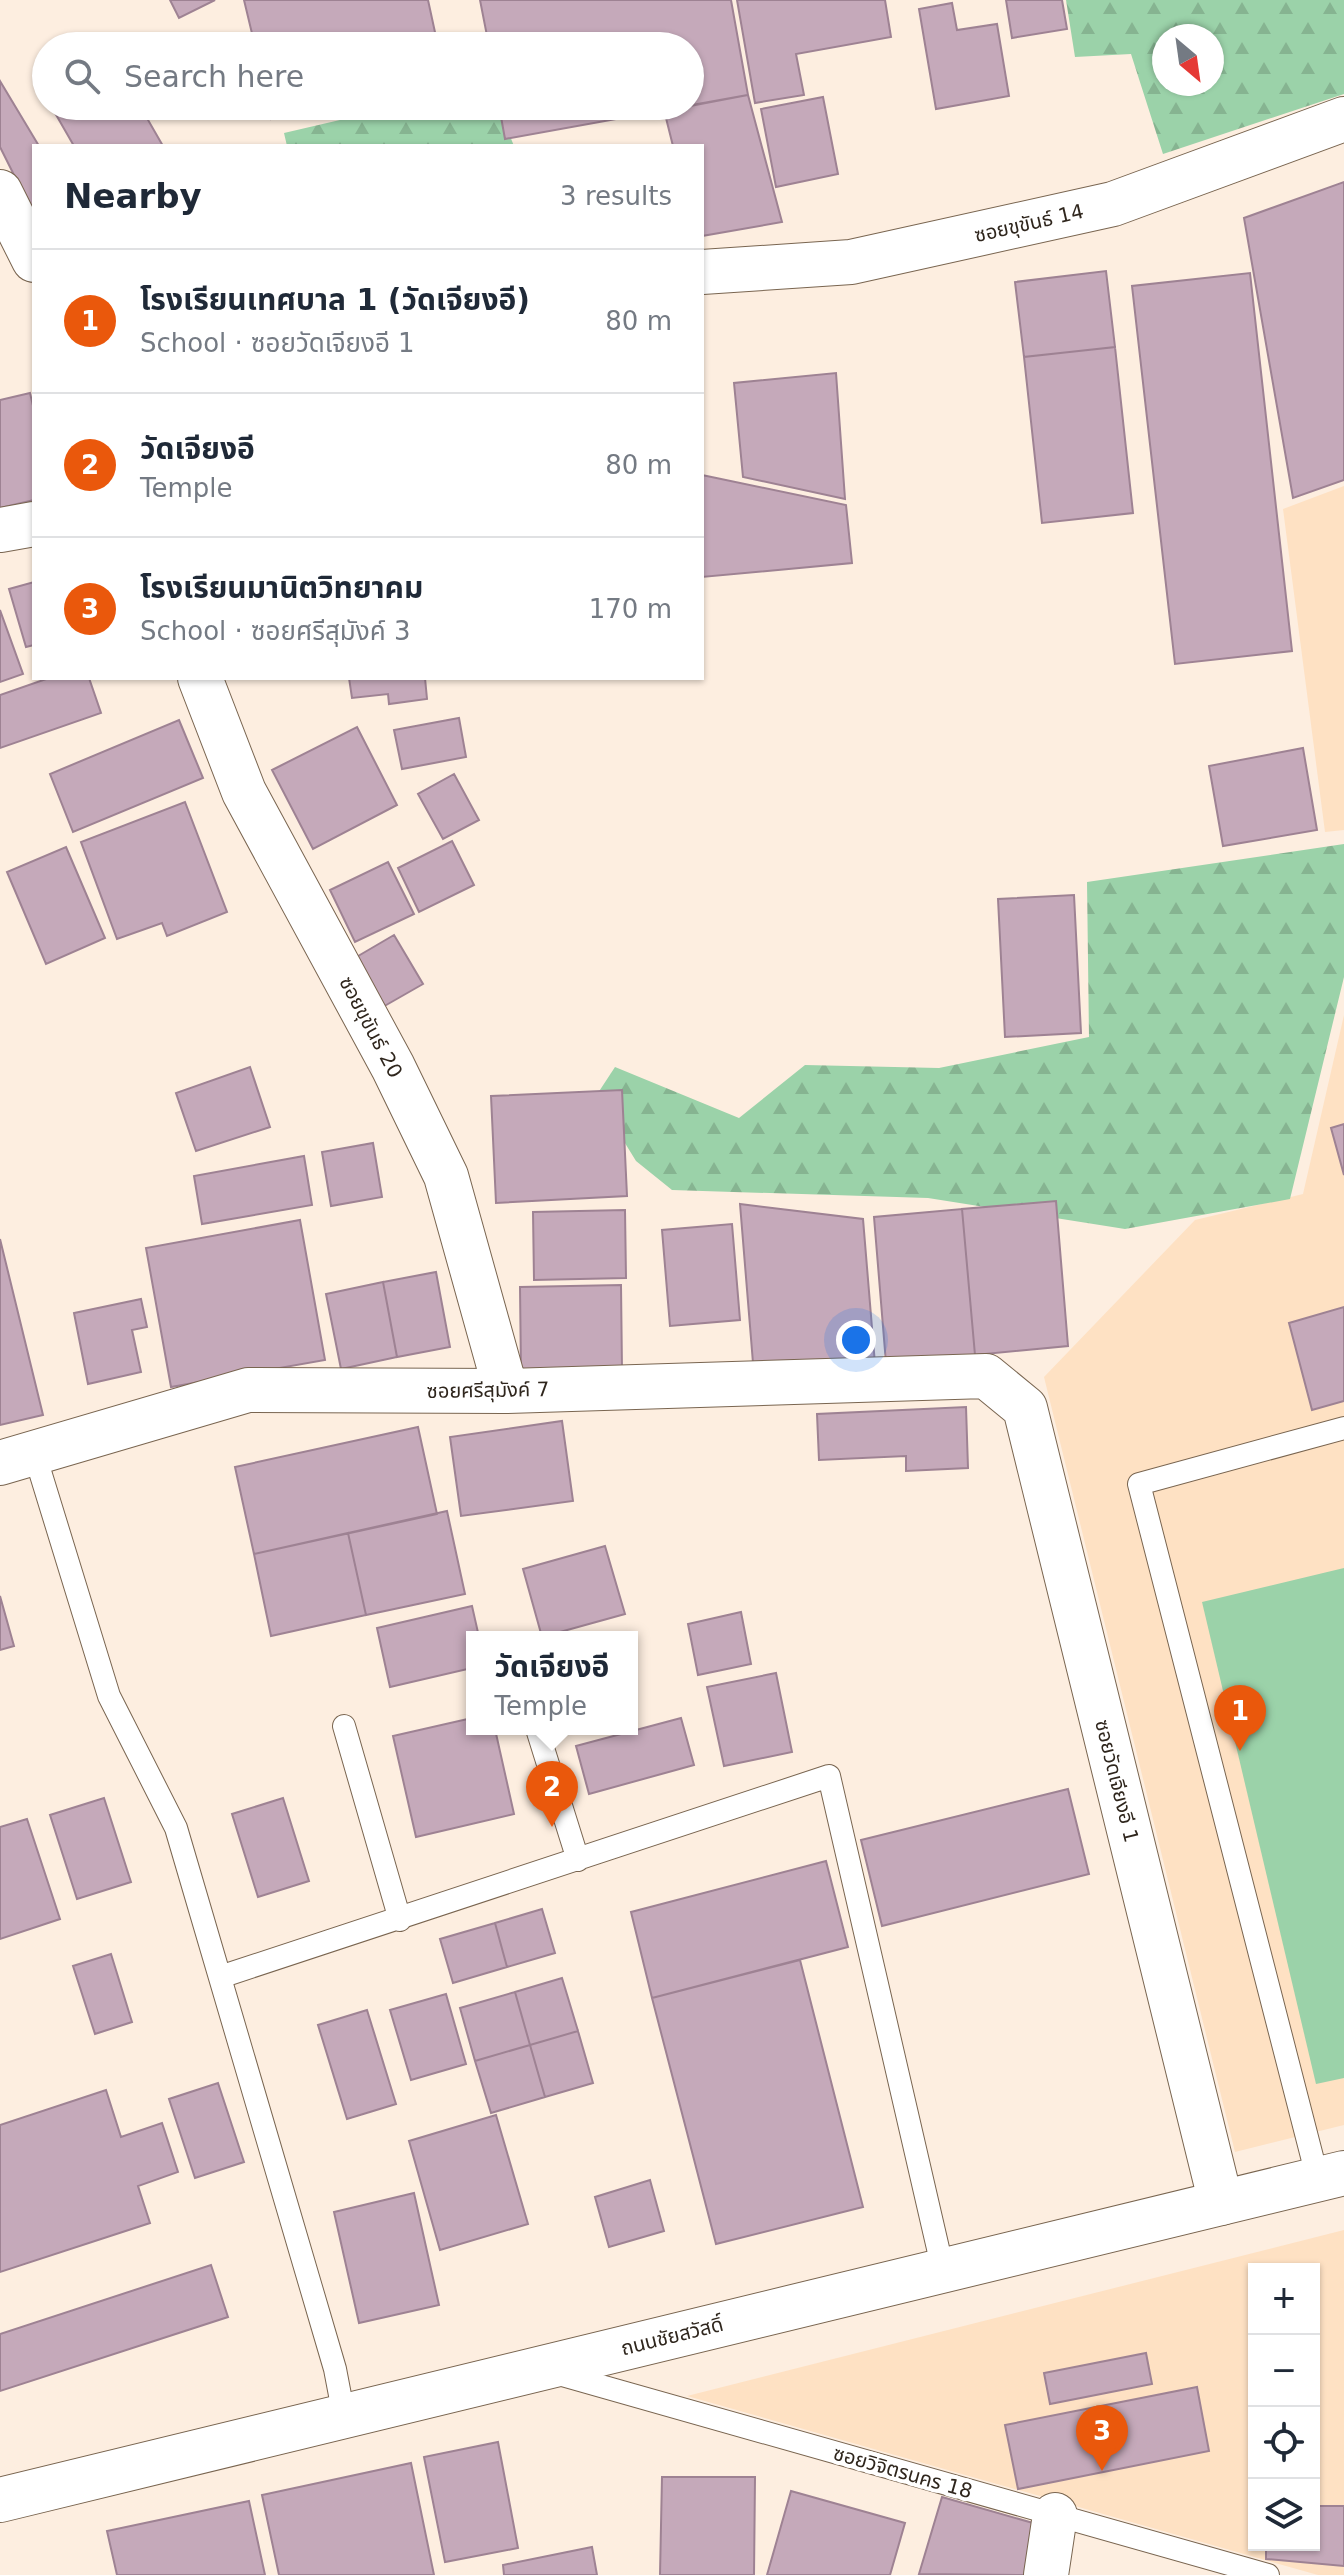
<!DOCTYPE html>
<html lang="en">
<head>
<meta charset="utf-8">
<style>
	body { margin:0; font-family:"DejaVu Sans","Noto Sans Thai",sans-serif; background:#f6f6f7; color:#1f2937 }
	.controls { position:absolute; right:24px; bottom:24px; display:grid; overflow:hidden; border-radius:0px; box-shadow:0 2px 6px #0004 }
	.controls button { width:72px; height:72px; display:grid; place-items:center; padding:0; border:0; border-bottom:2px solid #e0e1e3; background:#fff; color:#1f2937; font:40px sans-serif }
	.compass { position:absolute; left:1152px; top:24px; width:72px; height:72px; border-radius:50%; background:#fff; box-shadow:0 2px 6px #0004; rotate:151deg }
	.you { position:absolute; left:856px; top:1340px; width:28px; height:28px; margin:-20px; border:6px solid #fff; border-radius:50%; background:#1a73e8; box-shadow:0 0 0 12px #1a73e833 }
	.badge { display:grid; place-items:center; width:52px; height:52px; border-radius:50%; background:#ea580c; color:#fff; font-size:26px; font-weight:700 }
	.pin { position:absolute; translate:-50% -66px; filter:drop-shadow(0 2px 4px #0008) }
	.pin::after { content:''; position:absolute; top:42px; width:28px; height:24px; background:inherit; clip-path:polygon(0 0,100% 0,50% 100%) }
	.popup { position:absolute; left:466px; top:1631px; width:172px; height:104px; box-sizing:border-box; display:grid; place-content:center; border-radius:0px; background:#fff; filter:drop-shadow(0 2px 6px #0005); font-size:26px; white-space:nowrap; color:#747a83 }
	.popup b { font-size:30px; color:#1f2937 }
	.popup::after { content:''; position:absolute; left:50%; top:100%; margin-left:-16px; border:16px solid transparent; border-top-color:#fff }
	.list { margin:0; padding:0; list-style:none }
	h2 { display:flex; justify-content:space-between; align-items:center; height:104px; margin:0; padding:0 32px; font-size:34px }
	h2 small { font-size:26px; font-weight:400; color:#747a83 }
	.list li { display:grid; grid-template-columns:52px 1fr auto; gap:24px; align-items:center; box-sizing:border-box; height:144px; padding:0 32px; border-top:2px solid #e0e1e3 }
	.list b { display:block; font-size:30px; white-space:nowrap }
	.list p { margin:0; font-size:26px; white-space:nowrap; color:#747a83 }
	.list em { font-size:26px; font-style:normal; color:#747a83 }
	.icon { flex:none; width:44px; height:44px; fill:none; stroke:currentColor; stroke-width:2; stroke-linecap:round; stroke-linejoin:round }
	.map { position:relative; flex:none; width:1344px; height:2575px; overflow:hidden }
	.search { position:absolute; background:#fff; box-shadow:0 2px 6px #0004; left:32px; top:32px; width:672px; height:88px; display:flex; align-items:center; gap:20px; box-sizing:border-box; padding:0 28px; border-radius:44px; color:#747a83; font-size:30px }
	.panel { position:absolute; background:#fff; box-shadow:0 2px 6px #0004; left:32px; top:144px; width:672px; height:536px; border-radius:0px }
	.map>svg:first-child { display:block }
	.built { fill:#fee1c3; fill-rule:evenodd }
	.forest { fill:url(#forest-firs); fill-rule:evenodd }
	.park { fill:#9bd2a9 }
	.building { fill:#c5a9ba; stroke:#9e8293; stroke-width:2 }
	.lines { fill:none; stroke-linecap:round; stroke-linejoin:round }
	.lane-casing { stroke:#796550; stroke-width:24 }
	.street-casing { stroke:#796550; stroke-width:46 }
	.secondary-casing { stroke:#796550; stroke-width:46 }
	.lane { stroke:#fff; stroke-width:22 }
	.street { stroke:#fff; stroke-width:44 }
	.secondary { stroke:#fff; stroke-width:44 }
	.labels { text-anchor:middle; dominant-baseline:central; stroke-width:8; stroke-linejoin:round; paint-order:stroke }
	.street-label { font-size:20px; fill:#2f261d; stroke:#fff }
</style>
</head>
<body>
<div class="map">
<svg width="1344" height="2575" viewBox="0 0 1344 2575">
	<defs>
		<pattern id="forest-firs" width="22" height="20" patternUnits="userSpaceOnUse" patternTransform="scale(2)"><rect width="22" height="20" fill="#9bd2a9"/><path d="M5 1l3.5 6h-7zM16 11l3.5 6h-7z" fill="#86b491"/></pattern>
	</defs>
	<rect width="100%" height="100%" fill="#fdeee0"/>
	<!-- built -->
	<path class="built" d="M 1344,486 L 1344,830 L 1325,832 L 1283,509 Z
		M 1344,1015 L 1344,2125 L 1235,2152 L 1044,1377 L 1195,1220 L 1303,1194 Z
		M 1344,2230 L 1344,2575 L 1318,2575 L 687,2396 ZM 1254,2269 L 1314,2269 L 1314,2545 L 1254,2545 Z"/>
	<!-- forest -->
	<path class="forest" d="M 1066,0 L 1344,0 L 1344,94 L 1163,154 L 1131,54 L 1075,57 ZM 1164,36 L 1212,36 L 1212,84 L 1164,84 Z
		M 446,33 L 470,34 L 475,46 L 440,46 Z
		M 400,106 L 498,106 L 514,146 L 287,146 L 284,133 Z
		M 1344,844 L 1344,977 L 1290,1199 L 1125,1229 L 928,1198 L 672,1190 L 636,1161 L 596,1096 L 615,1067 L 739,1118 L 805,1065 L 939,1068 L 1089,1037 L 1087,882 Z"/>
	<!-- park -->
	<path class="park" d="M 1344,1568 L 1344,2078 L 1316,2084 L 1202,1602 Z"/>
	<!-- building -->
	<path class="building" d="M 170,0 L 215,0 L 179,18 Z
		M 244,0 L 428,0 L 438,46 L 255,46 Z
		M 480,0 L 731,0 L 748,95 L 690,106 L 690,46 L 489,46 Z
		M 737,0 L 885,0 L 891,37 L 796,54 L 804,95 L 755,103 Z
		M 1006,0 L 1062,0 L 1067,29 L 1012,38 Z
		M 952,3 L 957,30 L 997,24 L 1009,96 L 936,109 L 919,9 Z
		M 0,81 L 39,146 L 34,146 L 34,215 L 0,147 Z
		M 748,95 L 782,222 L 702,236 L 702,146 L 673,146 L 664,110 Z
		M 823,97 L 838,174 L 776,187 L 761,109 Z
		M 51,106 L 140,106 L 163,146 L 74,146 Z
		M 268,106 L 327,106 L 271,119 Z
		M 499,106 L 688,106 L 505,139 Z
		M 1344,182 L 1344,480 L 1293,498 L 1244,218 Z
		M 1106,271 L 1115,347 L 1024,357 L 1015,282 Z
		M 1250,273 L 1292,651 L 1175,664 L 1132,286 Z
		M 1115,347 L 1133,513 L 1042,523 L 1024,357 Z
		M 836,373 L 845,499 L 743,477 L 734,383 Z
		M 30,393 L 34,410 L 34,500 L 0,508 L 0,400 Z
		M 702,475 L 846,505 L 852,563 L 702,577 Z
		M 34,582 L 34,645 L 26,647 L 9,589 Z
		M 0,610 L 23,674 L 0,682 Z
		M 49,678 L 89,678 L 101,713 L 0,748 L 0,695 Z
		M 349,678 L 425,678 L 427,699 L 389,704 L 388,694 L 352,698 Z
		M 459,718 L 466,757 L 402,769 L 394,730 Z
		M 179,720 L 203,778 L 73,832 L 50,774 Z
		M 357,727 L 397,805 L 313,849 L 272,770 Z
		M 1303,748 L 1317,830 L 1223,846 L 1209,766 Z
		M 454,774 L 479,820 L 443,839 L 418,794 Z
		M 185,802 L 227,912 L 167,936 L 162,923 L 117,939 L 81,842 Z
		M 452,841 L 474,885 L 419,912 L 398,868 Z
		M 66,847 L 105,938 L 46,964 L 7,872 Z
		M 388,862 L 414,914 L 355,942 L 330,890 Z
		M 1074,895 L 1081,1033 L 1005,1037 L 998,899 Z
		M 394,935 L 423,984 L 381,1008 L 353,959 Z
		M 250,1067 L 270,1127 L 196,1151 L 176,1093 Z
		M 622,1090 L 627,1196 L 496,1203 L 491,1096 Z
		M 1344,1124 L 1344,1175 L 1331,1128 Z
		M 373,1143 L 382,1197 L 331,1206 L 322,1152 Z
		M 304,1156 L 312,1205 L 202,1224 L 194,1176 Z
		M 1056,1201 L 1068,1346 L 975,1355 L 962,1209 Z
		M 740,1204 L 863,1219 L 875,1364 L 754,1375 Z
		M 962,1209 L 975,1355 L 886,1363 L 874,1217 Z
		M 625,1210 L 626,1278 L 534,1280 L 533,1212 Z
		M 300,1220 L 325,1360 L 171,1387 L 146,1248 Z
		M 732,1224 L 740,1320 L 670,1326 L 662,1230 Z
		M 0,1239 L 43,1415 L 0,1425 Z
		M 436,1272 L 450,1347 L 397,1357 L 383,1282 Z
		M 383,1282 L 397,1357 L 341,1369 L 326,1294 Z
		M 621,1285 L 622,1370 L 521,1373 L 520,1287 Z
		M 141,1299 L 147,1327 L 132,1330 L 141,1372 L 88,1384 L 74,1313 Z
		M 1344,1307 L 1344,1401 L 1312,1410 L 1289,1323 Z
		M 966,1407 L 968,1468 L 906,1471 L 906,1456 L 819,1460 L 817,1414 Z
		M 562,1421 L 573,1501 L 461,1516 L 450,1437 Z
		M 418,1427 L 437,1514 L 254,1554 L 235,1467 Z
		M 447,1511 L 465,1594 L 366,1615 L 348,1533 Z
		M 348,1533 L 366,1615 L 271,1636 L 254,1554 Z
		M 605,1546 L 625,1614 L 542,1637 L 523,1569 Z
		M 0,1596 L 14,1646 L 0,1650 Z
		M 472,1606 L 479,1637 L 472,1637 L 472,1668 L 390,1687 L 377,1628 Z
		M 741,1612 L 751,1664 L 698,1675 L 688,1624 Z
		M 776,1673 L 792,1752 L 724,1766 L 707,1687 Z
		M 472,1718 L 472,1729 L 495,1729 L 514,1814 L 416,1837 L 393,1736 Z
		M 681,1718 L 694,1765 L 589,1794 L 576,1746 Z
		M 1068,1789 L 1089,1874 L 882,1926 L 861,1840 Z
		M 104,1798 L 131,1882 L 77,1899 L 50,1815 Z
		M 283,1798 L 309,1881 L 258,1897 L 232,1814 Z
		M 27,1819 L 60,1919 L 0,1939 L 0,1827 Z
		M 826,1861 L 848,1947 L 652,1998 L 631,1912 Z
		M 542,1909 L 555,1953 L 507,1967 L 495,1923 Z
		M 495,1923 L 507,1967 L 453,1983 L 440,1939 Z
		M 111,1954 L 132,2022 L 95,2034 L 73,1966 Z
		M 800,1960 L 863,2207 L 716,2244 L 652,1998 Z
		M 562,1978 L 578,2031 L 530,2045 L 515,1992 Z
		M 515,1992 L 530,2045 L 475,2061 L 460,2008 Z
		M 446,1994 L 466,2064 L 411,2080 L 390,2010 Z
		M 367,2010 L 396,2104 L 347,2119 L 318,2025 Z
		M 578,2031 L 593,2083 L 545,2097 L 530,2045 Z
		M 530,2045 L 545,2097 L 491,2113 L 475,2061 Z
		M 218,2083 L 244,2162 L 195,2178 L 169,2099 Z
		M 106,2090 L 121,2137 L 162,2123 L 178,2172 L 138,2186 L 150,2223 L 0,2272 L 0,2125 Z
		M 496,2115 L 528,2224 L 440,2250 L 409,2141 Z
		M 650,2180 L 664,2231 L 609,2247 L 595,2197 Z
		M 414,2193 L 439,2305 L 359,2323 L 334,2212 Z
		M 211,2265 L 228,2317 L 0,2391 L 0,2334 Z
		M 1146,2353 L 1152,2384 L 1050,2404 L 1044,2373 Z
		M 1197,2387 L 1209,2451 L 1018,2489 L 1005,2425 Z
		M 498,2442 L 518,2548 L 445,2562 L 424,2457 Z
		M 411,2463 L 434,2575 L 279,2575 L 262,2495 Z
		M 662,2477 L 755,2477 L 754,2575 L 660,2575 Z
		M 791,2491 L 905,2523 L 890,2575 L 767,2575 Z
		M 942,2497 L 1040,2525 L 1025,2575 L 919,2574 Z
		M 249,2501 L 265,2575 L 117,2575 L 107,2531 Z
		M 1314,2506 L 1344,2506 L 1344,2566 L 1266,2559 L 1266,2545 L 1314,2545 Z
		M 592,2547 L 597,2575 L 504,2575 L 503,2565 Z"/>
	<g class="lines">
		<defs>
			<path id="lane" d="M 34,1452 L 109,1696 L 176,1828 L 335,2369 L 344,2416
				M 344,1726 L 400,1920
				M 537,1729 L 578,1860
				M 220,1977 L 829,1776 L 943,2270
				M 1318,2180 L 1139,1484 L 1344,1428
				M 555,2373 L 1268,2575"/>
			<path id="street" d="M 0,192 L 34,260
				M 702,272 L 851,262 L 1113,204 L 1344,119
				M 0,530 L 34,524
				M 200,678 L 244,792 L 393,1067 L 446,1176 L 506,1391
				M 0,1463 L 248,1390 L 506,1391 L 986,1376 L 1025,1408 L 1221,2203
				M 1046,2575 L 1055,2515"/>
			<path id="secondary" d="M 0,2500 L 1344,2173"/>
		</defs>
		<!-- lane casing -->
		<use href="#lane" class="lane-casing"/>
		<!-- street casing -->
		<use href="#street" class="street-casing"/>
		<!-- secondary casing -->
		<use href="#secondary" class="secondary-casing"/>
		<!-- lane -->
		<use href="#lane" class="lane"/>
		<!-- street -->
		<use href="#street" class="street"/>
		<!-- secondary -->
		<use href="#secondary" class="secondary"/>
	</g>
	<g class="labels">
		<!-- street labels -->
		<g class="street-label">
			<text transform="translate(1029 223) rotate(-13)">ซอยขุขันธ์ 14</text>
			<text transform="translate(371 1027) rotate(62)">ซอยขุขันธ์ 20</text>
			<text transform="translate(488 1390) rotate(-1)">ซอยศรีสุมังค์ 7</text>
			<text transform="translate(1117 1781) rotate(76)">ซอยวัดเจียงอี 1</text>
			<text transform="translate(672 2336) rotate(-14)">ถนนชัยสวัสดิ์</text>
			<text transform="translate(903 2472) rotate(16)">ซอยวิจิตรนคร 18</text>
		</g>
	</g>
</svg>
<div class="controls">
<button>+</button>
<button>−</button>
<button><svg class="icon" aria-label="locate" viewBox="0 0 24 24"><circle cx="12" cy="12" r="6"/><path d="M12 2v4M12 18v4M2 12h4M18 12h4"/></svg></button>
<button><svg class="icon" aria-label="layers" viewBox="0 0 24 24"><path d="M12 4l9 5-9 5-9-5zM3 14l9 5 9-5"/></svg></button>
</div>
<svg class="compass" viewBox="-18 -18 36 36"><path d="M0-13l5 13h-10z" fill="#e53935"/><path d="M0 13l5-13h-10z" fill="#747a83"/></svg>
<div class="you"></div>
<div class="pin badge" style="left:1240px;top:1751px">1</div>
<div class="pin badge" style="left:552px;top:1827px">2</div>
<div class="popup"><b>วัดเจียงอี</b>Temple</div>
<div class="pin badge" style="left:1102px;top:2471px">3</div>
<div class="search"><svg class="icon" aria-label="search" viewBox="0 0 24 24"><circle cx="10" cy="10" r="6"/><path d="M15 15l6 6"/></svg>Search here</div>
<section class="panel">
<h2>Nearby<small>3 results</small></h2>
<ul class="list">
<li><span class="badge">1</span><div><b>โรงเรียนเทศบาล 1 (วัดเจียงอี)</b><p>School · ซอยวัดเจียงอี 1</p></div><em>80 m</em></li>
<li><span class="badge">2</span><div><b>วัดเจียงอี</b><p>Temple</p></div><em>80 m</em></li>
<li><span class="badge">3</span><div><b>โรงเรียนมานิตวิทยาคม</b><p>School · ซอยศรีสุมังค์ 3</p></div><em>170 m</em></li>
</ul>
</section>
</div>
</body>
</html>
